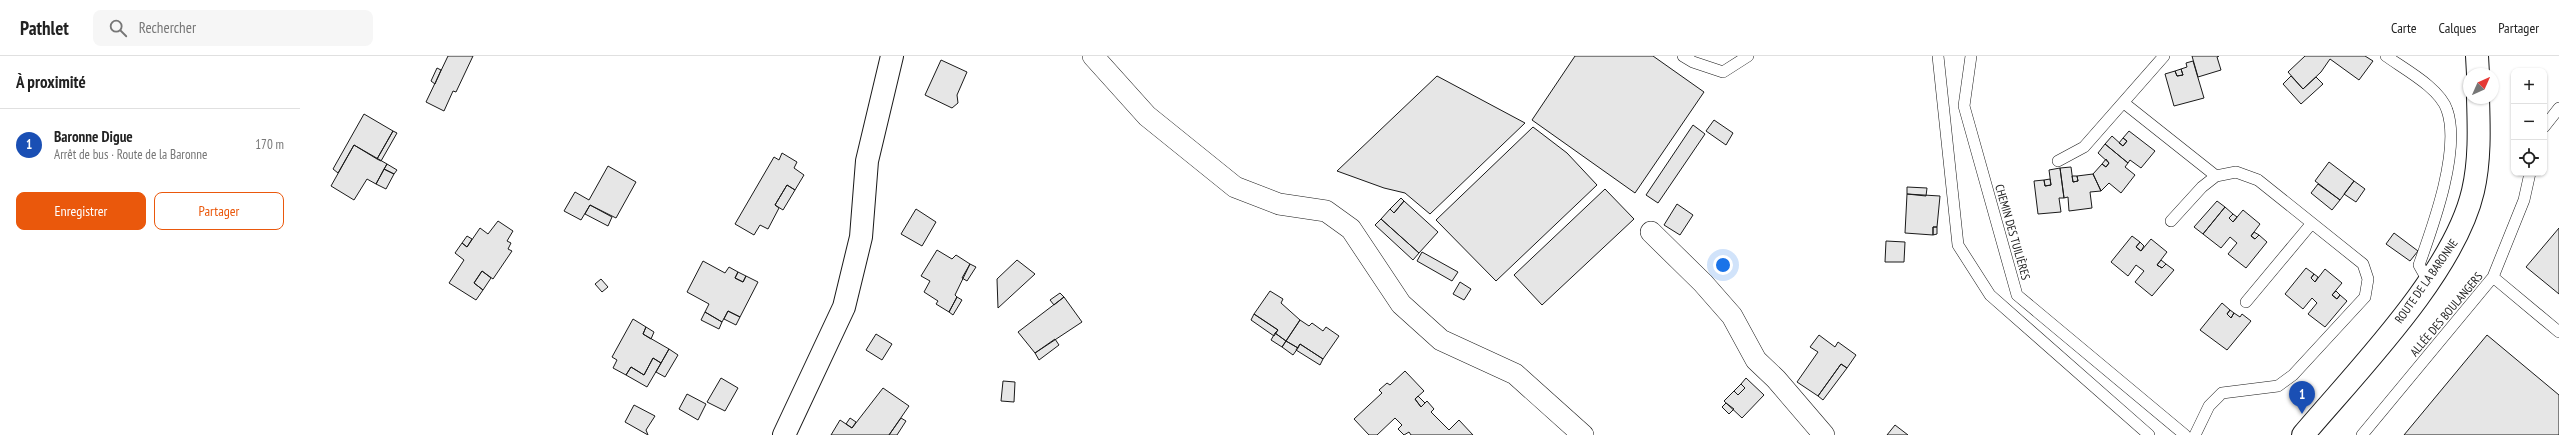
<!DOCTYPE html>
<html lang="fr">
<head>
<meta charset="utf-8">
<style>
	body { margin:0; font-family:"PT Sans Narrow",sans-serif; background:#f6f6f6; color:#222 }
	.controls { position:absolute; right:12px; top:12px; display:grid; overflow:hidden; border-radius:8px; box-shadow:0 1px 3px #0004 }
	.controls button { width:36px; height:36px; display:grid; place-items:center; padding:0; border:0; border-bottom:1px solid #e0e0e0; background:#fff; color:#222; font:20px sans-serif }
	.compass { position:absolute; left:2163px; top:12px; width:36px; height:36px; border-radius:50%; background:#fff; box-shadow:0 1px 3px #0004; rotate:45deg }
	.you { position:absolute; left:1423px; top:209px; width:14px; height:14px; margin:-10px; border:3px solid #fff; border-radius:50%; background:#1a73e8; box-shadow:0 0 0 6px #1a73e833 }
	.badge { display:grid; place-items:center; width:26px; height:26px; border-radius:50%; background:#ea580c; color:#fff; font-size:13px; font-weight:700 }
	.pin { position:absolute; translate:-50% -33px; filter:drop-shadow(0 1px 2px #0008) }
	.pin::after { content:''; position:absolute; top:21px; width:14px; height:12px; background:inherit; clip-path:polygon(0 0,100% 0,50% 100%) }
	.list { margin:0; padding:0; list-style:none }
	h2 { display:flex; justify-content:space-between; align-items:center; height:52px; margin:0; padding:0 16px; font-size:17px }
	h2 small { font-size:13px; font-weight:400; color:#767676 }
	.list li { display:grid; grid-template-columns:26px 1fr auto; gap:12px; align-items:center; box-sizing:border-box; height:72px; padding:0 16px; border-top:1px solid #e0e0e0 }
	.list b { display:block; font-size:15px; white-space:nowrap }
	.list p { margin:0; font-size:13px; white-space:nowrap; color:#767676 }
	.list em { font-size:13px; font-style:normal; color:#767676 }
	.actions { display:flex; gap:8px; padding:12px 16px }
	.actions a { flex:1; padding:9px 0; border:1px solid #ea580c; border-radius:8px; text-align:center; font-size:14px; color:#ea580c }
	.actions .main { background:#ea580c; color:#fff }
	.icon { flex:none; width:22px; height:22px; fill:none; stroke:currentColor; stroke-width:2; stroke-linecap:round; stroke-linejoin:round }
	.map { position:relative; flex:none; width:2259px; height:379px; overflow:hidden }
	header { display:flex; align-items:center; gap:24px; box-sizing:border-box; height:56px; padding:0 20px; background:#fff; border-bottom:1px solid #e0e0e0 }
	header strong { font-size:19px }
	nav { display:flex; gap:22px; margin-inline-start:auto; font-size:14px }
	.search { width:280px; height:36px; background:#f6f6f6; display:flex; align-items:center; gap:10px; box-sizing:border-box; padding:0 14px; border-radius:8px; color:#767676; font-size:15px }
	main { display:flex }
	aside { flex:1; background:#fff }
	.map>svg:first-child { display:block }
	.building { fill:#e6e6e6; stroke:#1a1a1a }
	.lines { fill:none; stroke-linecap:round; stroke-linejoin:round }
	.lane-casing { stroke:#1a1a1a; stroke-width:12 }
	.street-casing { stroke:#1a1a1a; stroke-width:22 }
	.secondary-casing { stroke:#1a1a1a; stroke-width:24 }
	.lane { stroke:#fff; stroke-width:11 }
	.street { stroke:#fff; stroke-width:21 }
	.secondary { stroke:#fff; stroke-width:22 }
	.labels { text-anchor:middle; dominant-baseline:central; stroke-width:3; stroke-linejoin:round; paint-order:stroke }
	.street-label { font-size:12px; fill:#1a1a1a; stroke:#fff }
</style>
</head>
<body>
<header>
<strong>Pathlet</strong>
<div class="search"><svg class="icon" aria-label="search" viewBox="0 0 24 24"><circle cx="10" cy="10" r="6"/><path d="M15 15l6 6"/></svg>Rechercher</div>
<nav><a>Carte</a><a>Calques</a><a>Partager</a></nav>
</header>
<main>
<aside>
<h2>À proximité<small></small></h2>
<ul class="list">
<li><span class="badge" style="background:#1a4fb4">1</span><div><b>Baronne Digue</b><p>Arrêt de bus · Route de la Baronne</p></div><em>170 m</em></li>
</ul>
<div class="actions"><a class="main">Enregistrer</a><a>Partager</a></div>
</aside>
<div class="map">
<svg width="2259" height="379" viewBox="0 0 2259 379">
	<rect width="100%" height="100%" fill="#fff"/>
	<!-- building -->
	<path class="building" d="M 148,0 L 173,0 L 156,36 L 153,35 L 144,55 L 126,46 Z
		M 1275,0 L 1353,0 L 1404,36 L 1335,137 L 1232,64 Z
		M 1892,0 L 1919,0 L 1917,1 L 1921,14 L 1898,21 Z
		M 2005,0 L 2065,0 L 2073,5 L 2059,24 L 2030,3 L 2021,16 L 2003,33 L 1988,16 Z
		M 641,4 L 667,16 L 657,39 L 658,47 L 652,52 L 625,39 Z
		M 1893,5 L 1904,42 L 1874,50 L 1865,18 L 1875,15 L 1877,20 L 1883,19 L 1881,13 L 1887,11 L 1886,7 Z
		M 137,12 L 141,14 L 135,28 L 131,25 Z
		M 1881,13 L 1883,19 L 1877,20 L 1875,15 Z
		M 1137,20 L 1225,67 L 1130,158 L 1105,137 L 1084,132 L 1037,115 Z
		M 1991,20 L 2003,33 L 2016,21 L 2023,28 L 2001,48 L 1983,28 Z
		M 64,58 L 93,75 L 77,103 L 54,89 L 38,117 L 33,113 Z
		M 1414,64 L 1433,77 L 1426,89 L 1406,75 Z
		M 1393,69 L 1405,78 L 1358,147 L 1346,139 Z
		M 1233,71 L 1267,97 L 1297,129 L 1196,225 L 1136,164 Z
		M 93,75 L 97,77 L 81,105 L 77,103 Z
		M 1829,75 L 1855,95 L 1841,112 L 1830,104 L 1828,107 L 1805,88 L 1812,80 L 1823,90 L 1827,85 L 1823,82 Z
		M 1823,82 L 1827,85 L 1823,90 L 1819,87 Z
		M 1805,88 L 1828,107 L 1825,111 L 1835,119 L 1821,137 L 1809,127 L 1801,135 L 1793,118 L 1802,108 L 1806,111 L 1809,107 L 1798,97 Z
		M 54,89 L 87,108 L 76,128 L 67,123 L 54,144 L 31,130 Z
		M 482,97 L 497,106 L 494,112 L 504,119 L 495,134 L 487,129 L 475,149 L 479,152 L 468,173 L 460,169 L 454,179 L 435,168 L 474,101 L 479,104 Z
		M 1806,103 L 1809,107 L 1806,111 L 1802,108 Z
		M 2029,106 L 2054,125 L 2040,144 L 2015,125 Z
		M 87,108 L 97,114 L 94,118 L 84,113 Z
		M 308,110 L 336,126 L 316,162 L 290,149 L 281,164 L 264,155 L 275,136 L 289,144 Z
		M 1771,111 L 1773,126 L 1778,125 L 1777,120 L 1793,118 L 1801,135 L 1790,136 L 1792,152 L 1769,155 L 1768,141 L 1764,142 L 1760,112 Z
		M 1760,112 L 1764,142 L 1759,142 L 1761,156 L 1738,158 L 1734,125 L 1744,124 L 1745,130 L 1751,129 L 1749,114 Z
		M 84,113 L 94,118 L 86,133 L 76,128 Z
		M 1772,120 L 1777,120 L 1778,125 L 1773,126 Z
		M 1750,123 L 1751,129 L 1745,130 L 1744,124 Z
		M 2054,125 L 2065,133 L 2056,146 L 2044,138 Z
		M 2018,128 L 2040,144 L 2032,154 L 2011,137 Z
		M 487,129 L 495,134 L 483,154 L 475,149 Z
		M 1607,131 L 1627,132 L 1626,140 L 1607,138 Z
		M 1305,133 L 1334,163 L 1242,249 L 1214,219 Z
		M 1607,138 L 1640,140 L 1637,171 L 1633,171 L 1633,179 L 1605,177 Z
		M 1101,142 L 1104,145 L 1094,157 L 1090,153 Z
		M 1104,145 L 1138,176 L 1119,197 L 1081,163 L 1090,153 L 1094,157 Z
		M 1917,145 L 1925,151 L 1903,178 L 1894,171 Z
		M 1377,148 L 1393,159 L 1380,179 L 1364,169 Z
		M 290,149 L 312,161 L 308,170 L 285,158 Z
		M 1925,151 L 1933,158 L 1929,162 L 1933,166 L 1943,154 L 1960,168 L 1951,180 L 1955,183 L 1959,179 L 1967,186 L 1946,212 L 1928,198 L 1937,187 L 1930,181 L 1921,192 L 1903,178 Z
		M 616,153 L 636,166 L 622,190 L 601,178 Z
		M 1933,158 L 1937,161 L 1933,166 L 1929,162 Z
		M 1081,163 L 1119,197 L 1113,204 L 1075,169 Z
		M 198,165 L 213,175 L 207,185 L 211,187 L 208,193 L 212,195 L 193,223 L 182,215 L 174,227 L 183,234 L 176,244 L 149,227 L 164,204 L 155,197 L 162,187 L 167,191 L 180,172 L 188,178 Z
		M 1633,171 L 1637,171 L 1637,178 L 1633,179 Z
		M 2259,172 L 2259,238 L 2226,211 Z
		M 1954,176 L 1959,179 L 1955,183 L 1951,180 Z
		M 2094,177 L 2118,195 L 2110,205 L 2086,188 Z
		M 167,180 L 172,183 L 167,191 L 162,187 Z
		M 1832,180 L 1840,186 L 1836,191 L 1841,195 L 1851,183 L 1867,196 L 1857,209 L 1862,212 L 1866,208 L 1874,214 L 1852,240 L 1835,226 L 1844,215 L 1836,209 L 1828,220 L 1811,206 Z
		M 1586,185 L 1605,186 L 1604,206 L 1585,206 Z
		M 1840,186 L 1844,190 L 1841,195 L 1836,191 Z
		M 637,194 L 652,203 L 656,199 L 670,208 L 655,239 L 657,241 L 649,256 L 636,248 L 638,245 L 624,236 L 630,225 L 621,220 Z
		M 1122,196 L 1158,216 L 1152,225 L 1117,205 Z
		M 717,204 L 735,218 L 698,252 L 697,223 Z
		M 1861,204 L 1866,208 L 1862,212 L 1857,209 Z
		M 403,205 L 425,217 L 429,211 L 438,216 L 435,222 L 443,226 L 446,220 L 458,226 L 440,261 L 428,255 L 422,266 L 405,256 L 409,248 L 387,236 Z
		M 670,208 L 676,211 L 667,225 L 662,222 Z
		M 2006,212 L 2014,218 L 2011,222 L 2015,226 L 2025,213 L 2042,227 L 2032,239 L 2037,243 L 2040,239 L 2047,245 L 2025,271 L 2008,258 L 2017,247 L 2012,242 L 2003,253 L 1985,238 Z
		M 182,215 L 191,222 L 183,234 L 174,227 Z
		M 438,216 L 446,220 L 443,226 L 435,222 Z
		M 2014,218 L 2018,221 L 2015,226 L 2011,222 Z
		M 301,223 L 308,231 L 302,236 L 295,228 Z
		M 1160,226 L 1171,233 L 1164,244 L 1153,238 Z
		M 970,235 L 983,243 L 981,247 L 1000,264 L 986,285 L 975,277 L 978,274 L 954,258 Z
		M 2036,235 L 2040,239 L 2037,243 L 2032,239 Z
		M 760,237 L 764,241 L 754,249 L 750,244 Z
		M 657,241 L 662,244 L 653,259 L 649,256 Z
		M 764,241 L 782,266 L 735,297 L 718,276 Z
		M 1922,247 L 1930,254 L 1927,258 L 1931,262 L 1934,257 L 1940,261 L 1942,258 L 1951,265 L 1927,294 L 1900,274 Z
		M 1930,254 L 1934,257 L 1931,262 L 1927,258 Z
		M 428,255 L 440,261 L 436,269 L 424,263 Z
		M 405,256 L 422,266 L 419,273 L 401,264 Z
		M 954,258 L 978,274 L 974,280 L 951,264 Z
		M 333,263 L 346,271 L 343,278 L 369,293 L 361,307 L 353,302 L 344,319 L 331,311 L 326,319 L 313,312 L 317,304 L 312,301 Z
		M 1000,264 L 1009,270 L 1012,267 L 1023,275 L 1026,271 L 1039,280 L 1023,303 L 1000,288 L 998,292 L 986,285 Z
		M 346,271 L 354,276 L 351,283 L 343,278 Z
		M 975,277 L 986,285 L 982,291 L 971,284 Z
		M 576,278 L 592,288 L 582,304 L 566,294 Z
		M 1519,279 L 1535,291 L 1538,286 L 1556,299 L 1547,312 L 1541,308 L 1518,340 L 1497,326 L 1518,296 L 1510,291 Z
		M 2187,279 L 2259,339 L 2259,379 L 2104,379 Z
		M 755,283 L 759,289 L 739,304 L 735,297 Z
		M 986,285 L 998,292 L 993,299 L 982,291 Z
		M 1000,288 L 1023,303 L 1020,309 L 996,294 Z
		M 369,293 L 378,299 L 365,321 L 356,316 Z
		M 353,302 L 361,307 L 347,331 L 326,319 L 331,311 L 344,319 Z
		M 1541,308 L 1547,312 L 1523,344 L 1518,340 Z
		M 1105,315 L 1124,335 L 1115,343 L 1121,351 L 1127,345 L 1134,353 L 1131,356 L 1149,374 L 1159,364 L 1173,379 L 1111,379 L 1109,376 L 1104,379 L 1098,373 L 1102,369 L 1095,362 L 1077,379 L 1069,379 L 1054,363 L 1082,337 L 1079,334 L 1087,327 L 1090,329 Z
		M 421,322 L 438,332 L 425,355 L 407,346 Z
		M 1446,322 L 1464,339 L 1442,362 L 1424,345 L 1434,335 L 1438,339 L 1445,332 L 1441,328 Z
		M 703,325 L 715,326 L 714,346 L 701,345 Z
		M 1441,328 L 1445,332 L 1438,339 L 1434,335 Z
		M 583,332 L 609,350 L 589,379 L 531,379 L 540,364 L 552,372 Z
		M 387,338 L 406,348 L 398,364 L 379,353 Z
		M 1118,340 L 1125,347 L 1121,351 L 1115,343 Z
		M 1426,347 L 1434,353 L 1429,358 L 1422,351 Z
		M 334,349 L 355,360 L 346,374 L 348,379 L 325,366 Z
		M 550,362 L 556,366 L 552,372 L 546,368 Z
		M 601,362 L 606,365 L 597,379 L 589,379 Z
		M 1595,369 L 1608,379 L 1587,379 Z"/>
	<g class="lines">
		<defs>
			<path id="lane" d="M 1383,0 L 1393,6 L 1423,16 L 1448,0
				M 1638,0 L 1658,189 L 1690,239 L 1849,379
				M 1671,0 L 1664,50 L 1717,239 L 1885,379
				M 2086,0 C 2104,13 2140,32 2147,54 C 2161,94 2133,170 2119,209 L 2128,225
				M 1824,47 L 1916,120
				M 2244,71 L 2259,52
				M 1758,105 L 1784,91 L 1864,0
				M 1871,165 L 1902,131 L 1916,120 L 1936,116 L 1958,124 L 2063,208 L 2068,223 L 2065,241 L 1993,319 L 1978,330 L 1922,337 L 1909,350 L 1895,379
				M 2193,221 L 2259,276
				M 1946,246 L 2012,167
				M 2062,379 L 2193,221 L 2224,144 L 2230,117"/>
			<path id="street" d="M 793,0 L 847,60 L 935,131 L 979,148 L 1026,155 L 1051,173 L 1101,248 L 1141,284 L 1215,318 L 1283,379
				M 1351,176 L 1403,227 L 1432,260 L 1456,304 L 1476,323 L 1524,379"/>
			<path id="secondary" d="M 2177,0 L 2178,18
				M 484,379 L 544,251 L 561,181 L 567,105 L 592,0
				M 2003,379 C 2058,314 2154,217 2173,135 C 2180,105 2179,73 2178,42"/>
		</defs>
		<!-- lane casing -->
		<use href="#lane" class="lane-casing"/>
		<!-- street casing -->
		<use href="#street" class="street-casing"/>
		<!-- secondary casing -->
		<use href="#secondary" class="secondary-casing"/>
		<!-- lane -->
		<use href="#lane" class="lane"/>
		<!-- street -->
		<use href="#street" class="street"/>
		<!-- secondary -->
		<use href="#secondary" class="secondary"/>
	</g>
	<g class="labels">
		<!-- street labels -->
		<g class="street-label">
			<text transform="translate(1713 176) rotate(74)">CHEMIN DES TUILIÈRES</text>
			<text transform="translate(2126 225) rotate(-55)">ROUTE DE LA BARONNE</text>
			<text transform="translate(2146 258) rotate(-50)">ALLÉE DES BOULANGERS</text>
		</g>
	</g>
</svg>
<div class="controls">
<button>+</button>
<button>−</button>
<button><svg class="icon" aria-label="locate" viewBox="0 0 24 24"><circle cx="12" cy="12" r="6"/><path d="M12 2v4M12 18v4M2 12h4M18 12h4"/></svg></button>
</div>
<svg class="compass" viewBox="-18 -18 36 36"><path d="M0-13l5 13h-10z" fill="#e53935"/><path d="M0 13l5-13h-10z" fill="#767676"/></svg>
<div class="you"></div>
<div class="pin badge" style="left:2002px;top:358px;background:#1a4fb4">1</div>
</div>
</main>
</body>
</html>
